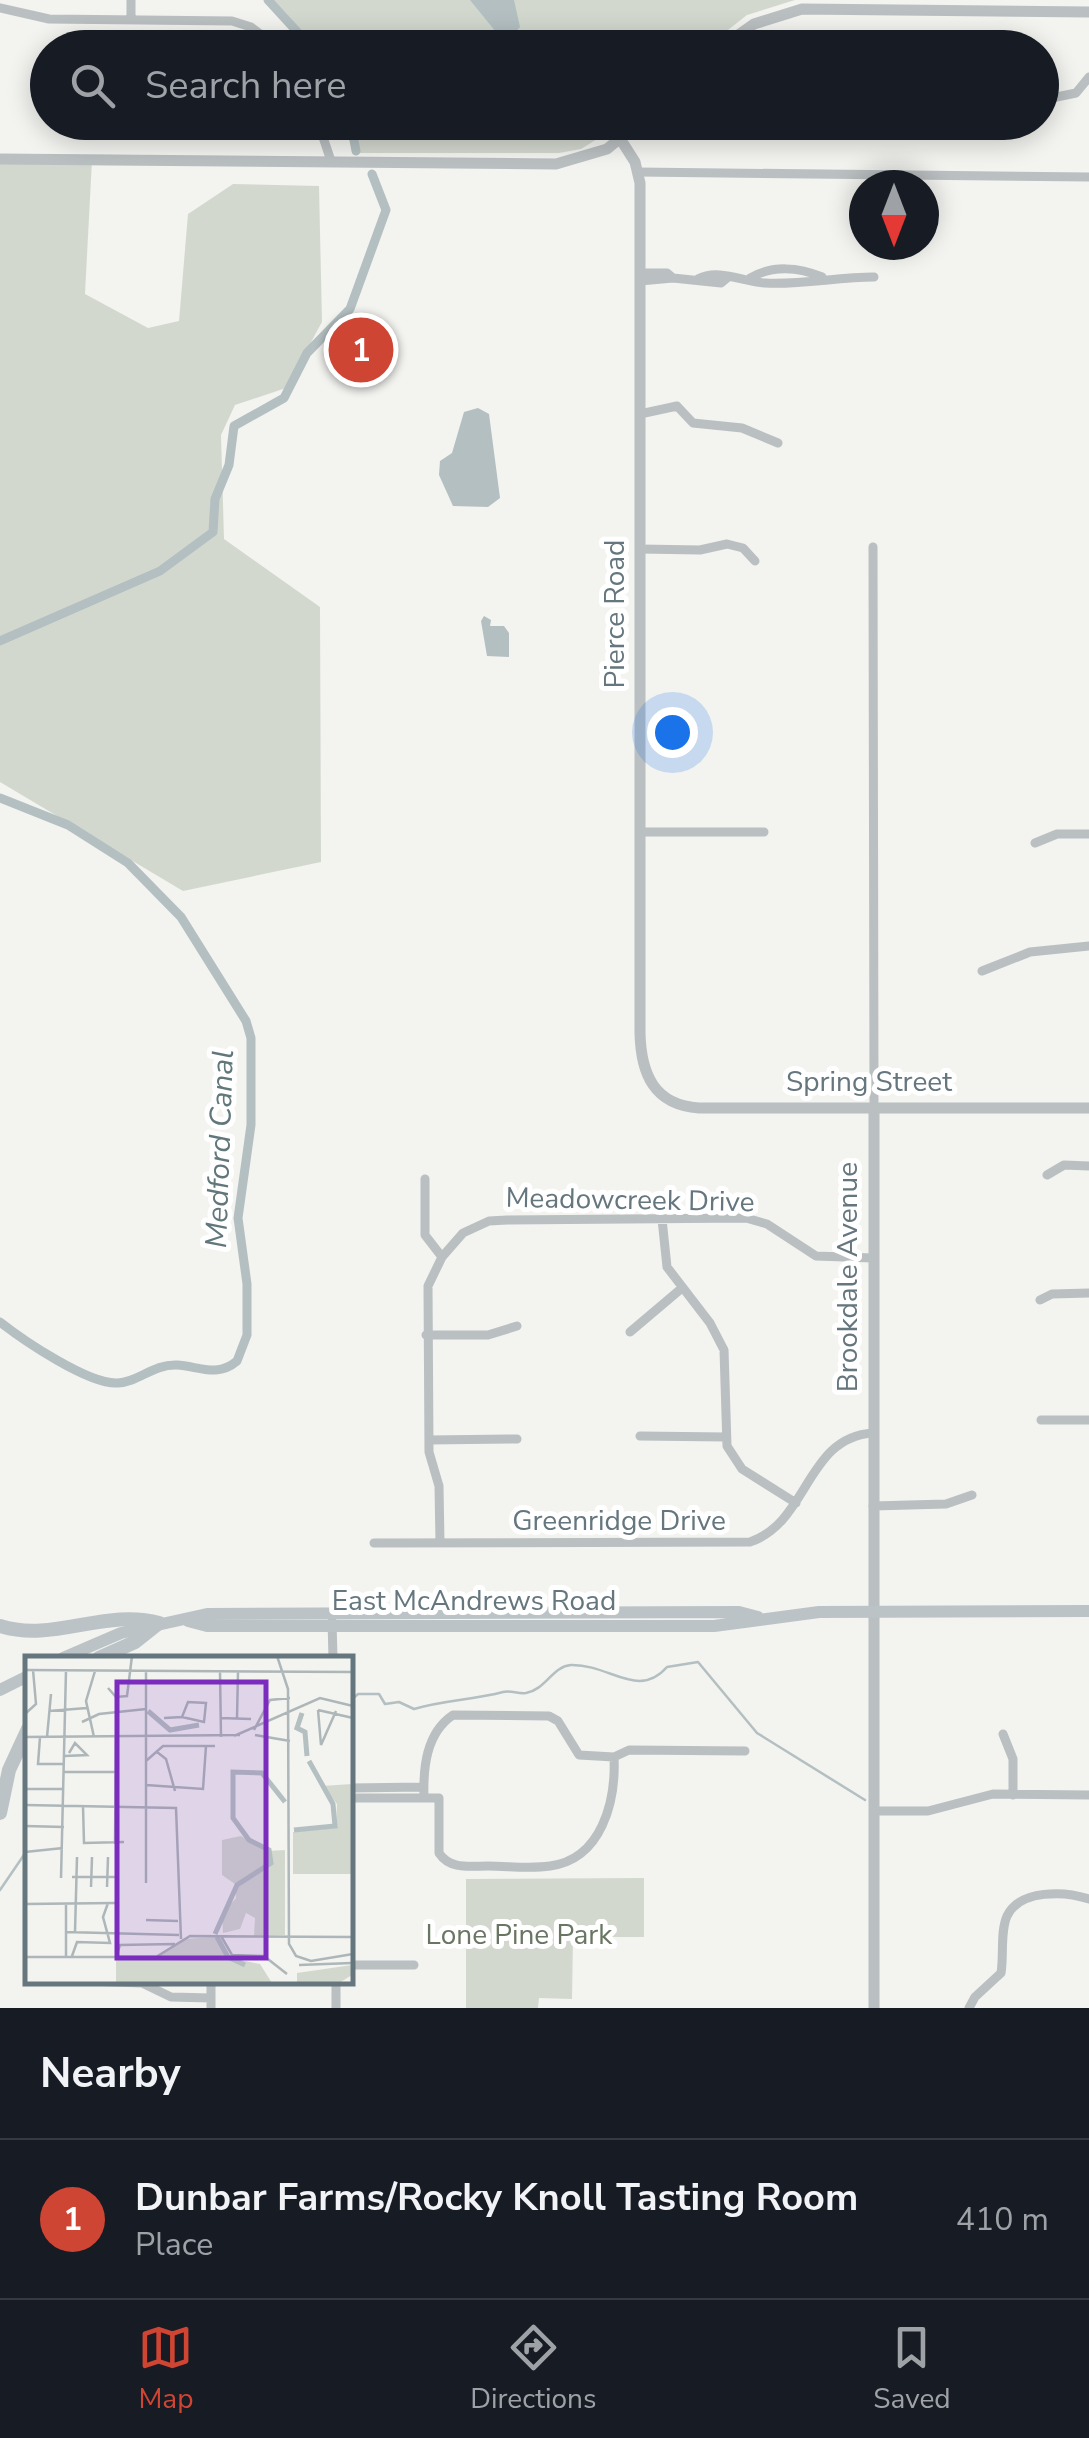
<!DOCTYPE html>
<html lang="en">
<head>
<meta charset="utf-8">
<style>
	body { margin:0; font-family:"Nunito Sans",sans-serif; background:#242831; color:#f1f3f6 }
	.compass { position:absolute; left:849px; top:170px; width:90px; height:90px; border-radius:50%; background:#171b24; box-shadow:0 5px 25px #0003; rotate:180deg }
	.you { position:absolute; left:672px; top:732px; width:35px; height:35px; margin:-25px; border:8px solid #fff; border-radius:50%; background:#1a73e8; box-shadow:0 0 0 15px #1a73e833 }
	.badge { display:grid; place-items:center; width:65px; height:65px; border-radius:50%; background:#cf4533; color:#fff; font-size:32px; font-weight:700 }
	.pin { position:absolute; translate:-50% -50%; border:5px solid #fff; box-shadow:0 2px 10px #0006 }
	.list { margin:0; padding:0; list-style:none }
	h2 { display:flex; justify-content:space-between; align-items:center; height:130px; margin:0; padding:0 40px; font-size:42px }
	h2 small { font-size:32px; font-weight:400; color:#9ea1a6 }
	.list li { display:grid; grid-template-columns:65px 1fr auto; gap:30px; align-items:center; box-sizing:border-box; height:160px; padding:0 40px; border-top:2px solid #363941 }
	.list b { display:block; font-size:38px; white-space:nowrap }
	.list p { margin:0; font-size:32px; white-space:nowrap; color:#9ea1a6 }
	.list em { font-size:32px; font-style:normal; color:#9ea1a6 }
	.icon { flex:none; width:55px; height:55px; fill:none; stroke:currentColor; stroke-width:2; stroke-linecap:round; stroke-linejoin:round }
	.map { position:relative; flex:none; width:1089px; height:2008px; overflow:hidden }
	.search { position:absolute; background:#171b24; box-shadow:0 5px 25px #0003; left:30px; right:30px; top:30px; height:110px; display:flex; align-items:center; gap:25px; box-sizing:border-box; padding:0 35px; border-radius:55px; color:#9ea1a6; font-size:38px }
	.sheet { height:290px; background:#171b24 }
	nav { display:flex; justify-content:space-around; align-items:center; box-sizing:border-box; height:140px; border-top:2px solid #363941; background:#171b24; font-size:28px; color:#9ea1a6 }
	nav a { display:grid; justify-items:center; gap:5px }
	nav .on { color:#cf4533 }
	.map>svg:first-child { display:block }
	.green { fill:#d3d8cf }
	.water { fill:#b3bfc1 }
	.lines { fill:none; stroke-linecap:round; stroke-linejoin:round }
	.stream { stroke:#b3bfc1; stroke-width:2.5 }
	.canal { stroke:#b3bfc1; stroke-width:9 }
	.minor { stroke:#babfc1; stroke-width:9 }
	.tertiary { stroke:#babfc1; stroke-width:11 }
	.secondary { stroke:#bbc3c6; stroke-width:12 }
	.primary { stroke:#bbc3c6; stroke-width:14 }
	.labels { text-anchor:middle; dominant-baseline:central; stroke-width:10; stroke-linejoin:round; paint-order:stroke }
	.street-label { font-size:28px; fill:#65767e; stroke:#fff }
	.park-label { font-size:28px; fill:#697663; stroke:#fff }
	.water-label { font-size:30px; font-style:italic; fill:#61777b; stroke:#fff }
	.inset-river { fill:none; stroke:#b3bfc1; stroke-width:5 }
	.inset-road { fill:none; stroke:#adb6b8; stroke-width:2.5 }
	.view { fill:#7b2cbf; fill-opacity:0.15; stroke:#7b2cbf; stroke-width:5 }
	.inset-edge { fill:none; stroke:#65767e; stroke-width:5 }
</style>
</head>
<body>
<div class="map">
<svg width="1089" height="2008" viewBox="0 0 1089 2008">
	<rect width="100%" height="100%" fill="#f3f3f0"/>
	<!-- green -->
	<path class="green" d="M 265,0 L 795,0 L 747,15 L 705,48 L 314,47 L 284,11 Z
		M 346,123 L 623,123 L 581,149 L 559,153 L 358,153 Z
		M 92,160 L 85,294 L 148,328 L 179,321 L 188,214 L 233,184 L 319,186 L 322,322 L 286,388 L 235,405 L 221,435 L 224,539 L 320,607 L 321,862 L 183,891 L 0,782 L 0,164 Z
		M 644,1878 L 644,1937 L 573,1937 L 572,1999 L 539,1998 L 538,2008 L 466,2008 L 466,1879 Z"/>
	<!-- water -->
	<path class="water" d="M 470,0 L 514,0 L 520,27 L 512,36 L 500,37 Z
		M 478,408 L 489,414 L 500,498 L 488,507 L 453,506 L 439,475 L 440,461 L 452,453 L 464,412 Z
		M 484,616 L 491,620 L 490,626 L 504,626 L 509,633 L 509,657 L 487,656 L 481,621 Z"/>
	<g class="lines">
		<!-- stream -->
		<path class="stream" d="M 350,1701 L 358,1694 L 379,1694 L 385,1704 L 399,1702 L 414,1709 C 445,1700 473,1700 503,1692 C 510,1690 518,1694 526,1693 C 545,1690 553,1666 571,1665 C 610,1664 638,1700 667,1667 L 698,1662 L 757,1733 L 865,1800
			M 0,1890 L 28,1849"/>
		<!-- canal -->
		<path class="canal" d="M 268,0 L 312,48
			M 340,122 L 353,135 L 356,151
			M 0,641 L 160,571 L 213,532 L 215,499 L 229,465 L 234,426 L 284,398 L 307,353 L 350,309 L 386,210 L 372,174
			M 0,798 L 68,825 L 128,863 L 181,917 L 246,1021 L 251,1038 L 251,1125 L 238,1218 L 247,1284 L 247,1335 L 237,1361 C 217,1378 198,1366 177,1365 C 153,1364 139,1382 118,1383 C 89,1385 23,1340 0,1322"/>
		<!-- minor -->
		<path class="minor" d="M 131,0 L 131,18
			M 0,8 L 49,19 L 232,21 L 251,27 L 279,48
			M 1042,100 L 1076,93 L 1089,77
			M 318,122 L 331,161
			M 638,172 L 1089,177
			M 640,273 L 667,273 L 673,278
			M 750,278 C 772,265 799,267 822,277
			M 698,279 C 718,268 744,282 765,283 C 802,285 837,277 874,277
			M 640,281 L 673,278 L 721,283 L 727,278
			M 640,414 L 677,406 L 693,423 L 742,428 L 778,443
			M 873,547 L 874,1107
			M 640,549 L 700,550 L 727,544 L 743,548 L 755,561
			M 640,832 L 764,832
			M 1035,843 L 1057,834 L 1089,834
			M 982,971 L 1030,952 L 1089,946
			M 1047,1175 L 1064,1165 L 1089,1166
			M 425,1179 L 425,1235 L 442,1257
			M 662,1219 L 667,1267 L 710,1323 L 724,1350 L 727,1446 L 742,1469 L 796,1503
			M 1040,1300 L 1052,1294 L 1089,1293
			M 630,1332 L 682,1288
			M 426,1335 L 488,1335 L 517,1326
			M 1041,1420 L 1089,1420
			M 640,1436 L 726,1437
			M 429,1440 L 517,1439
			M 873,1506 L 946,1504 L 972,1495
			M 374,1543 L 750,1542 C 809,1522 806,1437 873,1433
			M 440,1543 L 439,1486 L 429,1452 L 428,1286 L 442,1257 L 463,1233 L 489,1221 L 507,1220 L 746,1218 L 767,1224 L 816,1256 L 873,1258
			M 332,1621 L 333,1658
			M 1003,1734 L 1013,1759 L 1013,1795
			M 614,1757 L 579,1755 L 558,1721 L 549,1716 L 453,1715 C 426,1733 423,1768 424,1798 L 439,1798 L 439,1853 C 450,1870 470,1866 488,1866 C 508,1866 530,1869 550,1866 C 602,1859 616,1801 614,1757 L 629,1750 L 745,1751
			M 350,1788 L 423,1787
			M 350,1798 L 424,1798
			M 875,1811 L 928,1811 L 993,1794 L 1089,1795
			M 350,1965 L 414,1965
			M 336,1980 L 336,2008
			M 88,1981 L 142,1983 L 171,1997 L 211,1998
			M 211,2008 L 211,1980
			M 969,2008 L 975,1997 L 1001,1973 C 1004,1955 1000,1932 1007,1916 C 1020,1889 1065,1891 1089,1899"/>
		<!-- tertiary -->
		<path class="tertiary" d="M 720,48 L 754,24 L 802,9 L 1089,12
			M 621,140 L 635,162 L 640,183 L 640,1033 C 641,1074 654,1105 699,1108 L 1089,1108
			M 0,159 L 556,164 L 607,149 L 640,122
			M 874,1107 L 874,2008"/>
		<!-- secondary -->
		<path class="secondary" d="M 188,1621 L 207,1626 L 714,1626 L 819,1612 L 1089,1611
			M 63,1658 L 121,1633 L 207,1614 L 739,1612 L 758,1617
			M 0,1690 L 28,1676"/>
		<!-- primary -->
		<path class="primary" d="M 0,1626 C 53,1643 106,1608 159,1623
			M 99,1658 L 135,1642 L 159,1623
			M 0,1813 L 9,1770 L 28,1729"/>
	</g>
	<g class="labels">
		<!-- street labels -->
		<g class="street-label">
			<text transform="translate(615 614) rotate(-90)">Pierce Road</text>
			<text x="869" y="1082">Spring Street</text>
			<text transform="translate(630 1200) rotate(1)">Meadowcreek Drive</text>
			<text transform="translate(848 1277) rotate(-90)">Brookdale Avenue</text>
			<text x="619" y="1521">Greenridge Drive</text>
			<text x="474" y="1601">East McAndrews Road</text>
		</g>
		<!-- park labels -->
		<g class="park-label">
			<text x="519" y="1935">Lone Pine Park</text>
		</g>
		<!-- water labels -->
		<g class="water-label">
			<text transform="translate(220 1149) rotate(-88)">Medford Canal</text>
		</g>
	</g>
	<!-- overview -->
	<g transform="translate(25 1656)">
		<rect width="328" height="328" fill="#f3f3f0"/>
		<path d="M 327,128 L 327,218 L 268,218 L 268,176 L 311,172 L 312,148 L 297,130 ZM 216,180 L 242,195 L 260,194 L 260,279 L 229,280 L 230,262 L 221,257 L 215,273 L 198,277 L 197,258 L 211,242 L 210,228 L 197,219 L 197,184 ZM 192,281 L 202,301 L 235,308 L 247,327 L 91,327 L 91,302 L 129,303 L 158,283 ZM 327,309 L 327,319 L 314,327 L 272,327 L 272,317 Z" fill="#d3d8cf"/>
		<path class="inset-river" d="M 123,55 L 145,74 L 174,69M 277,57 L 272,72 L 280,76 L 282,100M 269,174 L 310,170 L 308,148 L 284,105M 190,278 L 212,229 L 246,207 L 244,194 L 224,184 L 208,162 L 208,116 L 237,117 L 260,146M 192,281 L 203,301 L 220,309"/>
		<path class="inset-road" d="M 252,0 L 263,33 L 264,288 L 271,300 L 286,305 L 328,298M 0,14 L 328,16M 121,15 L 121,227M 195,16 L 196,81M 83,32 L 91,41 L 102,40 L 107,0M 293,54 L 296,89 L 311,55M 293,54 L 328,62M 24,55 L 62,52M 0,58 L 11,48 L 8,14M 139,62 L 157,61 L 163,46 L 181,47 L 179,66 L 157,61M 195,62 L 226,63M 212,62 L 213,16M 57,66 L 74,58 L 121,53M 229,74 L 245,44 L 265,42M 230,79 L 265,85M 209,80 L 295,42 L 328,50M 0,81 L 215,79M 15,81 L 13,108 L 39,108M 22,81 L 26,38M 69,81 L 61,45 L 70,15M 132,96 L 141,103 L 150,135M 39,100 L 62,99 L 50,87 L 44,97M 121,105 L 138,90 L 190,90M 39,116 L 90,116M 121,129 L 178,133 L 181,90M 0,133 L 39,133M 0,149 L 151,152 L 156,283M 58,150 L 59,187 L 99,186M 0,170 L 39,171M 90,188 L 91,81M 0,196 L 38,192M 47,221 L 90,221M 36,222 L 41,14M 66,231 L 67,201M 82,231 L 83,201M 0,248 L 90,247M 121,264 L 153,265M 41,276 L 154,279M 50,276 L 52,201M 196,280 L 207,299 L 239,300 L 262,318M 41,300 L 41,248M 47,300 L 52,286 L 85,287 L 78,261 L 83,247M 0,301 L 131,301 L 165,280 L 328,281M 91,301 L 95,289 L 150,288M 274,309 L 327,307"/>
		<path class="view" d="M 92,26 L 241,26 L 241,302 L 92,302 Z"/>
		<rect width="328" height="328" class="inset-edge"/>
	</g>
</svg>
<svg class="compass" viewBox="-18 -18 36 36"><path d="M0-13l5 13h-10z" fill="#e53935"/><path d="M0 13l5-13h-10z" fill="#9ea1a6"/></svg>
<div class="you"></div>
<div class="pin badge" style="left:361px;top:350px">1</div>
<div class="search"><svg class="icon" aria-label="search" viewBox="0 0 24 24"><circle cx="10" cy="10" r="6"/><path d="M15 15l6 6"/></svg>Search here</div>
</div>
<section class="sheet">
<h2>Nearby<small></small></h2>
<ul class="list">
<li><span class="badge">1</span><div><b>Dunbar Farms/Rocky Knoll Tasting Room</b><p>Place</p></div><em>410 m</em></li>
</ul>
</section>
<nav>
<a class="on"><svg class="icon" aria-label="map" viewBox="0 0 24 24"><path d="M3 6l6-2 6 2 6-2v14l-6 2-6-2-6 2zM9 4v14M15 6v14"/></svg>Map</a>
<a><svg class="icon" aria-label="directions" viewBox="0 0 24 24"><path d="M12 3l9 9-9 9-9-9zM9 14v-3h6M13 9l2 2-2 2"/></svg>Directions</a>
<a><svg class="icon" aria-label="saved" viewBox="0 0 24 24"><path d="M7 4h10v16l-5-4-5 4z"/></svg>Saved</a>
</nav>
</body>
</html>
